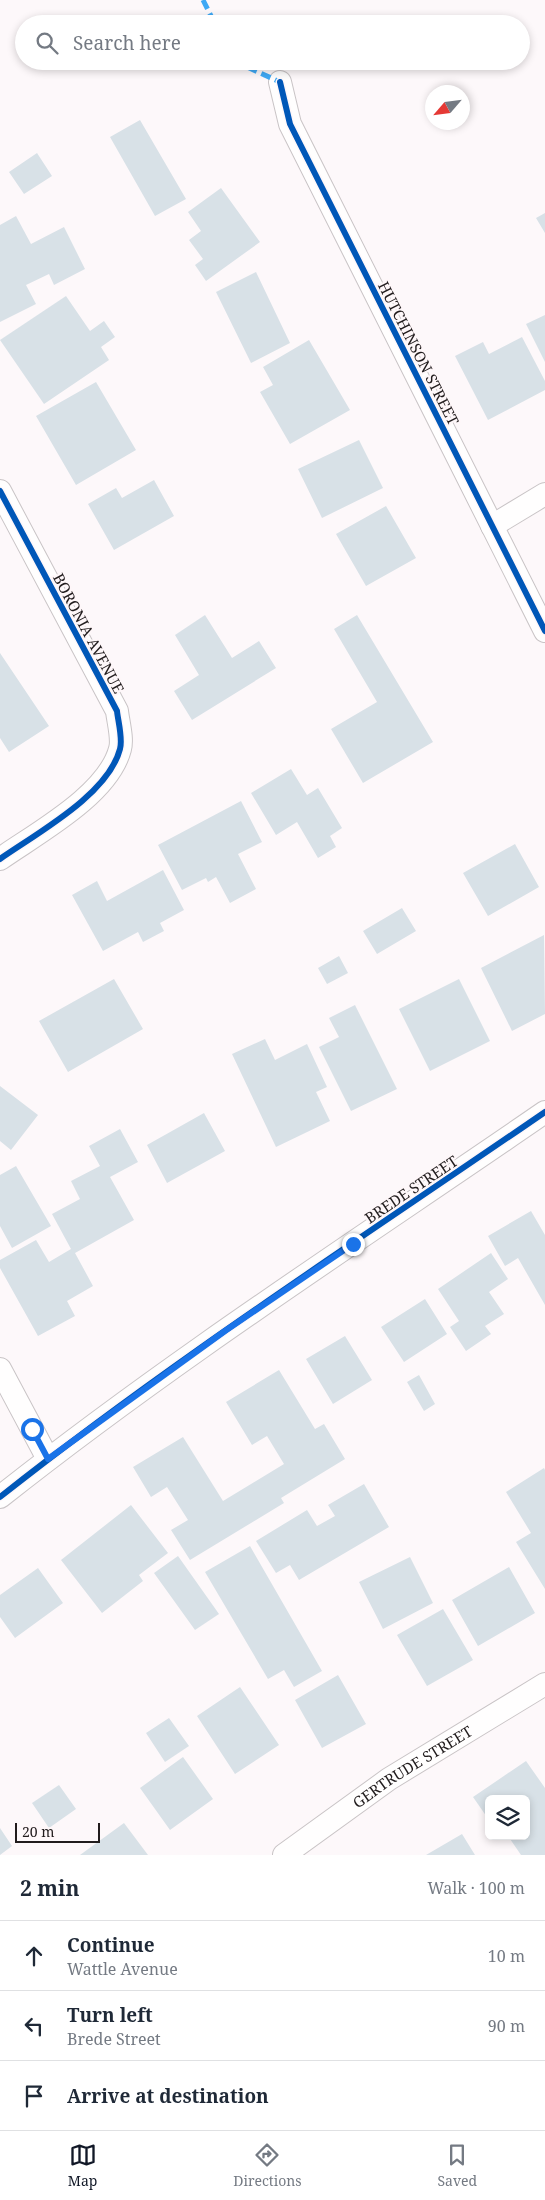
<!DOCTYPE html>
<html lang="en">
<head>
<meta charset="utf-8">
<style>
	body { margin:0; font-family:"Noto Serif",serif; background:#f6f6f7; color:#1f2937 }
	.controls { position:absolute; right:15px; bottom:15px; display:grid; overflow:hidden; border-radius:8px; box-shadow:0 2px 8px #0003 }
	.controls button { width:45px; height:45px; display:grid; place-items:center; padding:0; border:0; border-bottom:1px solid #e0e1e3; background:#fff; color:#1f2937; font:25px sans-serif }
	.compass { position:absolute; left:425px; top:85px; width:45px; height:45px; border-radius:50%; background:#fff; box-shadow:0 2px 8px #0003; rotate:242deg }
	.scale { position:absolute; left:15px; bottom:12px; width:85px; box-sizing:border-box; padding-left:5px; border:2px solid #211c1d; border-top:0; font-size:14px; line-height:18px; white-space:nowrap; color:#211c1d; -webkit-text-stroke:4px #fef7f9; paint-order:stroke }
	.stop { position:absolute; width:15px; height:15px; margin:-11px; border:4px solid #1a73e8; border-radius:50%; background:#fff }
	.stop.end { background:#1a73e8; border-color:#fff; box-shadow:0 1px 5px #0008 }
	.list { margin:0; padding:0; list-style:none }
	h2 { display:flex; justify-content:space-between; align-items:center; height:65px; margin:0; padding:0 20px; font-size:21px }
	h2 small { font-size:16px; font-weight:400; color:#747a83 }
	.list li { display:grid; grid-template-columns:32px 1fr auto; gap:15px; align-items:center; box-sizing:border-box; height:70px; padding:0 20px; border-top:1px solid #e0e1e3 }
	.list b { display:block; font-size:19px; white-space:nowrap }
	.list p { margin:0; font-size:16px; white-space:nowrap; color:#747a83 }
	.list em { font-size:16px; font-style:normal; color:#747a83 }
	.icon { flex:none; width:28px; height:28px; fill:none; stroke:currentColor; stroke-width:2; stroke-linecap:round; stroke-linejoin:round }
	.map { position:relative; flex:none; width:545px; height:1855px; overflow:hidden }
	.search { position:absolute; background:#fff; box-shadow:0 2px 8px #0003; left:15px; right:15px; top:15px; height:55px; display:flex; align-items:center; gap:12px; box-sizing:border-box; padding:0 18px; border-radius:28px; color:#747a83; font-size:19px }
	.sheet { height:275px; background:#fff }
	nav { display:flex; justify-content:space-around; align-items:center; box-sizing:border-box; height:70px; border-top:1px solid #e0e1e3; background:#fff; font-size:14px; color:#747a83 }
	nav a { display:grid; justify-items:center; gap:2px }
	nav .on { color:#111827 }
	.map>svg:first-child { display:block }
	.building { fill:#d8e1e7 }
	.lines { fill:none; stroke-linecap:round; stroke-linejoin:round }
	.minor-casing { stroke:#c9c4c6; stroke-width:24 }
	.minor { stroke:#fffefe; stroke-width:22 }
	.quiet { stroke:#3fa9f5; stroke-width:5; stroke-dasharray:10 5; stroke-linecap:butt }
	.cycleway-casing { stroke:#fef7f9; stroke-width:9 }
	.cycleway { stroke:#0057b8; stroke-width:6 }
	.route { stroke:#1a73e8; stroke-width:6 }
	.labels { text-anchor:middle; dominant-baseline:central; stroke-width:4; stroke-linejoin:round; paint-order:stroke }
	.street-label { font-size:15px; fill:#211c1d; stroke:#fef7f9 }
</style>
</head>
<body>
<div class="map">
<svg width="545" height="1855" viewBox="0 0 545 1855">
	<rect width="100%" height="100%" fill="#fdf8fa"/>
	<!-- building -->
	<path class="building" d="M 140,120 L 186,199 L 155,216 L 110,137 Z
		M 37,153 L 52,176 L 24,194 L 9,172 Z
		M 221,188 L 260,242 L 206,281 L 195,265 L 203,259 L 189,240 L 201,231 L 188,212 Z
		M 545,213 L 545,233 L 536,218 Z
		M 16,216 L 31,244 L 64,227 L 85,269 L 54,285 L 49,274 L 26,285 L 36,304 L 0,322 L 0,225 Z
		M 256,272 L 290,343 L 251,363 L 216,292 Z
		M 66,296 L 90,331 L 104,321 L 115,337 L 101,347 L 109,360 L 44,404 L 0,340 Z
		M 545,315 L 545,362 L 526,324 Z
		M 522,337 L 545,381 L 545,390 L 488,420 L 455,356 L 483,342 L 489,354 Z
		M 309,340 L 350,410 L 290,444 L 260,392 L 273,385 L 263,367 Z
		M 96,382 L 136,450 L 76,485 L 36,416 Z
		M 359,440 L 383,488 L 322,518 L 298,469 Z
		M 154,480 L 174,516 L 114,550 L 88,504 L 116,488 L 122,498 Z
		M 386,506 L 416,558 L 366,586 L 336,534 Z
		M 205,615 L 232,658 L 259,641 L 276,668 L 192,720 L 174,691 L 199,675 L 175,635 Z
		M 357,615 L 433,742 L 363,783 L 331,729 L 377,702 L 334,629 Z
		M 0,653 L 49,726 L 9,752 L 0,738 Z
		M 291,769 L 307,795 L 318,788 L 342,828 L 330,836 L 336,847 L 318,858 L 297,822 L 276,835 L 251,793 Z
		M 241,801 L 262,842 L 238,854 L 256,889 L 230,903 L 216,877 L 208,882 L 206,878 L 182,890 L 158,845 Z
		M 515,844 L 539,887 L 488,916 L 463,873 Z
		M 163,870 L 184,910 L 160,923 L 164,931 L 143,942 L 138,932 L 103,951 L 72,895 L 97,881 L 107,901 Z
		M 402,908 L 416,931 L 377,954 L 363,931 Z
		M 544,935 L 545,1014 L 512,1031 L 481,968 Z
		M 339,956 L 348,973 L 327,984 L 318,968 Z
		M 114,979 L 143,1029 L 68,1072 L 39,1021 Z
		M 459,979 L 490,1041 L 430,1071 L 399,1009 Z
		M 355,1005 L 397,1089 L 351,1111 L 319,1047 L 339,1037 L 329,1018 Z
		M 265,1039 L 275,1060 L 307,1044 L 327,1087 L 316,1092 L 330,1121 L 276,1147 L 232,1054 Z
		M 0,1086 L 38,1115 L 11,1150 L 0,1141 Z
		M 204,1113 L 225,1151 L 167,1183 L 147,1145 Z
		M 120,1129 L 138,1162 L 110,1177 L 134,1220 L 75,1253 L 93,1286 L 67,1301 L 75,1316 L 38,1336 L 0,1268 L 0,1260 L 36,1240 L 49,1262 L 71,1249 L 52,1214 L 80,1199 L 71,1181 L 100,1166 L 89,1146 Z
		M 16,1166 L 51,1226 L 12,1248 L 0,1226 L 0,1175 Z
		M 531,1211 L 545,1235 L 545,1305 L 518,1258 L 505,1266 L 488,1236 Z
		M 491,1253 L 508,1279 L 489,1292 L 504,1314 L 485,1326 L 491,1334 L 466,1351 L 450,1327 L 459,1321 L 438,1289 Z
		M 425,1299 L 447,1334 L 404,1362 L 381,1327 Z
		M 345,1336 L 372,1380 L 333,1404 L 306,1359 Z
		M 279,1370 L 315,1429 L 324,1424 L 345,1459 L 281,1498 L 284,1503 L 190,1560 L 171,1530 L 188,1520 L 167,1487 L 151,1497 L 133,1467 L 183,1437 L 223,1501 L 284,1464 L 267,1436 L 252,1445 L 226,1402 Z
		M 419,1375 L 435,1404 L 424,1411 L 407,1382 Z
		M 544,1468 L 545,1470 L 545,1589 L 516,1542 L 531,1533 L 506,1492 Z
		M 364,1484 L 389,1527 L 299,1580 L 290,1565 L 276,1573 L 256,1541 L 307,1510 L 317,1526 L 335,1516 L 328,1505 Z
		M 131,1505 L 168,1553 L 139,1575 L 143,1581 L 102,1613 L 61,1560 Z
		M 250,1546 L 322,1671 L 294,1687 L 284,1670 L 268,1679 L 205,1572 Z
		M 178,1556 L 219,1614 L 195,1630 L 154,1573 Z
		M 410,1557 L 433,1603 L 383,1629 L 359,1582 Z
		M 509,1567 L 535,1613 L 478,1646 L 452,1600 Z
		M 38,1568 L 63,1603 L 15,1638 L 0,1617 L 0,1595 Z
		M 443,1609 L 473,1660 L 427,1686 L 397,1635 Z
		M 338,1675 L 366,1724 L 322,1748 L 295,1700 Z
		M 240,1687 L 279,1745 L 235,1774 L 197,1716 Z
		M 169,1718 L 189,1746 L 165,1762 L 146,1733 Z
		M 183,1757 L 213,1799 L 170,1830 L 140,1788 Z
		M 526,1761 L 545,1788 L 545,1855 L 521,1855 L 508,1836 L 526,1836 L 526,1799 L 489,1799 L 489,1820 L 473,1797 Z
		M 59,1785 L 76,1809 L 49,1828 L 32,1803 Z
		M 124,1823 L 148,1855 L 80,1855 Z
		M 0,1828 L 12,1846 L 0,1855 Z
		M 462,1834 L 475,1855 L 426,1855 Z"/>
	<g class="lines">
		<defs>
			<g id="minor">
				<path d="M 280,82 L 290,124 L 545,631"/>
				<path d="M 0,491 L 117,711 C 118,721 123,739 120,749 C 108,795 37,833 0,859"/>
				<path d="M 492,526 L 545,494"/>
				<path d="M 0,1369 L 48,1459"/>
				<path d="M 0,1497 C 174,1359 362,1238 545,1112"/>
				<path id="s1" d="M 284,1855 L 389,1779 L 545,1684"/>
			</g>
		</defs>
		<!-- minor casing -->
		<use href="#minor" class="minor-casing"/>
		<!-- minor -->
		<use href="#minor" class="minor"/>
		<!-- quiet -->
		<path class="quiet" d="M 203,0 L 215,24
			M 234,61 L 280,82"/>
		<defs>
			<path id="cycleway" d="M 280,82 L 290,124 L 545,631
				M 0,491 L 117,711 C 118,721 123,739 120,749 C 108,795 37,833 0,859
				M 0,1497 C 174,1359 362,1238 545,1112"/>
		</defs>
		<!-- cycleway casing -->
		<use href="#cycleway" class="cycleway-casing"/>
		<!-- cycleway -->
		<use href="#cycleway" class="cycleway"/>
	</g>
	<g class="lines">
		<!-- route -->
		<path class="route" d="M 32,1429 L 48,1459 L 225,1331 L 353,1244"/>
	</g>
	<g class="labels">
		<!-- street labels -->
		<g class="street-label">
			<text transform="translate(419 353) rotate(63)">HUTCHINSON STREET</text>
			<text transform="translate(89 633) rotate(62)">BORONIA AVENUE</text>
			<text transform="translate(411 1189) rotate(-34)">BREDE STREET</text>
			<text stroke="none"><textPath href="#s1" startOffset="156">GERTRUDE STREET</textPath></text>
		</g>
	</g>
</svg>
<div class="controls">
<button><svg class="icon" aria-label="layers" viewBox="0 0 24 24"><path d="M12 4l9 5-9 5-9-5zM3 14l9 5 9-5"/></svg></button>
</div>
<svg class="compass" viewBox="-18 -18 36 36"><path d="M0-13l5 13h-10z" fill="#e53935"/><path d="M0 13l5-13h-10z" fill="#747a83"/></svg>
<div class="scale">20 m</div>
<div class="stop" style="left:32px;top:1429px"></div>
<div class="stop end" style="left:353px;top:1244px"></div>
<div class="search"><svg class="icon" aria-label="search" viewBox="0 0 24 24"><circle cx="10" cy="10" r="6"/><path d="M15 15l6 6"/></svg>Search here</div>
</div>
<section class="sheet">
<h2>2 min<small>Walk · 100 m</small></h2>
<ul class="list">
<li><svg class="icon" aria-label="ahead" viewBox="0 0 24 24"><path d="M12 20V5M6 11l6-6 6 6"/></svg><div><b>Continue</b><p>Wattle Avenue</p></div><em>10 m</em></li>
<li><svg class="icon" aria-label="left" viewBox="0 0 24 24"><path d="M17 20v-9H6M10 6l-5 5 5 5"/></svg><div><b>Turn left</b><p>Brede Street</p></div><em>90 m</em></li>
<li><svg class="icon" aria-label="arrive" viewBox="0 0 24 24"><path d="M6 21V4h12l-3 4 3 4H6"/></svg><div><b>Arrive at destination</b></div></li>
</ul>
</section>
<nav>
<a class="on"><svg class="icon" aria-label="map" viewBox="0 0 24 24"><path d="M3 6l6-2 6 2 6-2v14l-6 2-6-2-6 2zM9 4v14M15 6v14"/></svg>Map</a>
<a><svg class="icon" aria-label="directions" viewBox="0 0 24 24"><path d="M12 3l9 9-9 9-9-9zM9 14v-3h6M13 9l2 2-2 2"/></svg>Directions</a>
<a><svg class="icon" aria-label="saved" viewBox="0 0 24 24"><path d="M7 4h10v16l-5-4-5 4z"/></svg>Saved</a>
</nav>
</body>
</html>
